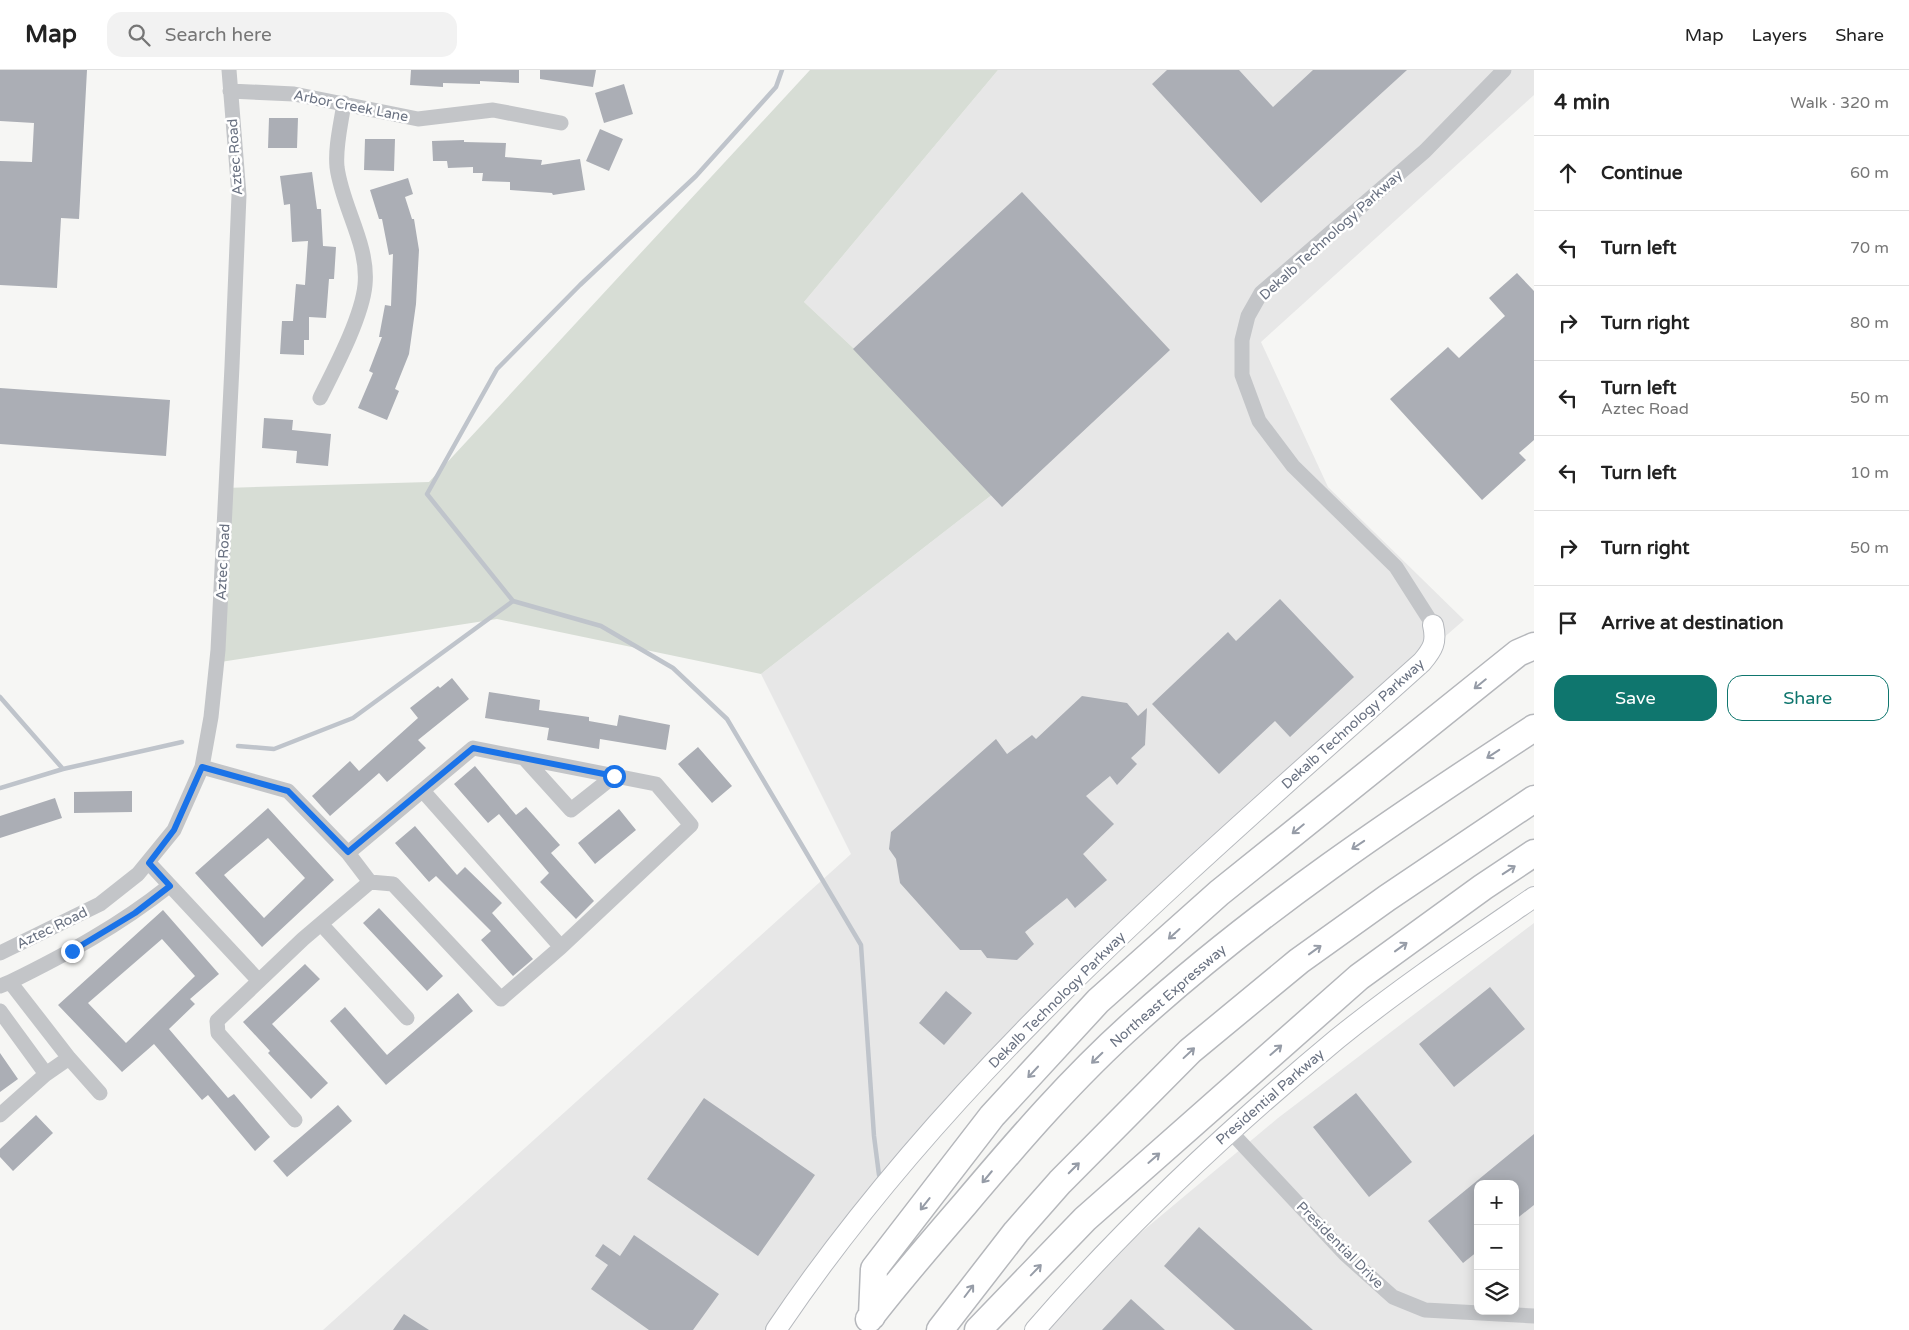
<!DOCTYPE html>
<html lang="en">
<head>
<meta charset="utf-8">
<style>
	body { margin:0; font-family:"Varela Round",sans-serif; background:#f2f2f2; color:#222 }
	.controls { position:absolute; right:15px; bottom:15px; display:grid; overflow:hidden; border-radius:10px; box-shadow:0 2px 12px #0003 }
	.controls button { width:45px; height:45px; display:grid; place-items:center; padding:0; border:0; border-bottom:1px solid #e0e0e0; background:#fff; color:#222; font:25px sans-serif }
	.stop { position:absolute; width:15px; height:15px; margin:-11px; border:4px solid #1a73e8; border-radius:50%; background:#fff }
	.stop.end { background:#1a73e8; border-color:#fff; box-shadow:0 1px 5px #0008 }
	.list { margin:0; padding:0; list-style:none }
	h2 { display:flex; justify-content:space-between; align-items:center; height:65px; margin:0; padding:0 20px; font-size:21px }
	h2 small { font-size:16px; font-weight:400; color:#767676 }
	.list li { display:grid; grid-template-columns:32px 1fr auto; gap:15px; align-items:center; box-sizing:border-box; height:75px; padding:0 20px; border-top:1px solid #e0e0e0 }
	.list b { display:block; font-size:19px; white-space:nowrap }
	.list p { margin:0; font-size:16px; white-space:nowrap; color:#767676 }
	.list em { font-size:16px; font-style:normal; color:#767676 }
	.actions { display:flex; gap:10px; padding:15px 20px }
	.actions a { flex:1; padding:11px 0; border:1px solid #0f766e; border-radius:15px; text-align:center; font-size:18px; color:#0f766e }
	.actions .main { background:#0f766e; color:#fff }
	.icon { flex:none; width:28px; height:28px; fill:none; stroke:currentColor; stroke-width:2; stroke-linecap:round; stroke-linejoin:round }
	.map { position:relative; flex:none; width:1534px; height:1260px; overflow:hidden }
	header { display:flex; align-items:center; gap:30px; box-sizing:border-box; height:70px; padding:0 25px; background:#fff; border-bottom:1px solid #e0e0e0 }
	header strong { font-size:24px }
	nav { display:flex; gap:28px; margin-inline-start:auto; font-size:18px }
	.search { width:350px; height:45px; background:#f2f2f2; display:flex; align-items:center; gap:12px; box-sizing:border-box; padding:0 18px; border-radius:15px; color:#767676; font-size:19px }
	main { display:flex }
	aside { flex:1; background:#fff }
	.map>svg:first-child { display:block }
	.built { fill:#e7e7e7; fill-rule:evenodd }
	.green { fill:#d7ddd5 }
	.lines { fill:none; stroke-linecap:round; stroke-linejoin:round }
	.stream { stroke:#bfc4cb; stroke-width:4.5 }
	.building { fill:#abaeb5; fill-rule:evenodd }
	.secondary-casing { stroke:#b5b8bd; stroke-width:22 }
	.highway-casing { stroke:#b5b7bb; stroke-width:29 }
	.street { stroke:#c3c5c8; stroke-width:15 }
	.secondary { stroke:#fff; stroke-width:20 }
	.highway { stroke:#fff; stroke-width:26 }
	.oneway { stroke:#969ca7 }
	.route { stroke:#1a73e8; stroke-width:6 }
	.labels { text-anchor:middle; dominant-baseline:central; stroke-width:5; stroke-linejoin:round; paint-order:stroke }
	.street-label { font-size:14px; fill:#697181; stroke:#fff }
</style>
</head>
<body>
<header>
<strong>Map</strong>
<div class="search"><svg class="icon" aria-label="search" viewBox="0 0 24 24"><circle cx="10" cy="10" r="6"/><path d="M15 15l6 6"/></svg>Search here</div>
<nav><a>Map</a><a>Layers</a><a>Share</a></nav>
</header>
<main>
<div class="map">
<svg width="1534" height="1260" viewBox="0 0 1534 1260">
	<rect width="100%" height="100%" fill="#f6f6f4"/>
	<!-- built -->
	<path class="built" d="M 998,0 L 1534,0 L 1534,25 L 1261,272 L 1328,417 L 1464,550 L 1140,832 L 973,1015 L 773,1260 L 323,1260 L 851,784 L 761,604 L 1002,417 L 804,232 Z
		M 1534,853 L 1534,1260 L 1028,1260 L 1035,1251 L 1278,1048 ZM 1478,1114 L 1515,1114 L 1515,1241 L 1478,1241 Z"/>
	<!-- green -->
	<path class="green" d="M 810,0 L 998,0 L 804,232 L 1002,417 L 761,604 L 497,549 L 214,593 L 224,418 L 429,412 Z"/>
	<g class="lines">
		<!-- stream -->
		<path class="stream" d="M 782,0 L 776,17 L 696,106 L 580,215 L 497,299 L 427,424 L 513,531 L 601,556 L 673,598 L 727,649 L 861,875 L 874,1066 L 879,1105
			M 0,627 L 63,699
			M 238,676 L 274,679 L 353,648 L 513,531
			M 0,718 L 63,699 L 182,672"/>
	</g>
	<!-- building -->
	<path class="building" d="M 0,0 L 87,0 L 79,149 L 61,148 L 57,218 L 0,215 L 0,91 L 32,92 L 34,53 L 0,51 Z
		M 411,0 L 519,0 L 519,13 L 480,11 L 480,14 L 443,13 L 443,17 L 410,15 Z
		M 540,0 L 596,0 L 593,17 L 540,9 Z
		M 1167,0 L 1239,0 L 1273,37 L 1313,0 L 1407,0 L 1261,133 L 1152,14 Z
		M 624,14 L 633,44 L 604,53 L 595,23 Z
		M 269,48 L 298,48 L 297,78 L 268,78 Z
		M 600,59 L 623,69 L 609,101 L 586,91 Z
		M 365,69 L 395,69 L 394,101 L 364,100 Z
		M 464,70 L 464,72 L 506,73 L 505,87 L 542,90 L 541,95 L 580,89 L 585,120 L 553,125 L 552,123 L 510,120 L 510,112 L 482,111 L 483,103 L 473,103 L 473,97 L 448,98 L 447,91 L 433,91 L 432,71 Z
		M 312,102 L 317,139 L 321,139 L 323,176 L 336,177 L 334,209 L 329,209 L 326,248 L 309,247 L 309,270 L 304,270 L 304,285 L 280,284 L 282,251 L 293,251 L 296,214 L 305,215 L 308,171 L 292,172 L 290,134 L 284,135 L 280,106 Z
		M 408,108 L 413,124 L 405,127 L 412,149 L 414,149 L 419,180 L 416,234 L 409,284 L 395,319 L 399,321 L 387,350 L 358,338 L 373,303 L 369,301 L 382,267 L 379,267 L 385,235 L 391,236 L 393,184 L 389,185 L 382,149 L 379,149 L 370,120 Z
		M 1022,122 L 1170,280 L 1002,437 L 853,279 Z
		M 1517,203 L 1534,221 L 1534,370 L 1519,383 L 1526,390 L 1482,430 L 1390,329 L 1448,277 L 1459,288 L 1505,246 L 1489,228 Z
		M 0,318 L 170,330 L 166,386 L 0,374 Z
		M 264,348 L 293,350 L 292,360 L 331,364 L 328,396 L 296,393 L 297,381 L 262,378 Z
		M 1280,529 L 1354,607 L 1290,667 L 1275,651 L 1219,704 L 1152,634 L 1228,562 L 1236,571 Z
		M 452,608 L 469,629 L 418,670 L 426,678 L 387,712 L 379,703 L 330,746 L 312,726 L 350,691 L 359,701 L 418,648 L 410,638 L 438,616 L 440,618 Z
		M 489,622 L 540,630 L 539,640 L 589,647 L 589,651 L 617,656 L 619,645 L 670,655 L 666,680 L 600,669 L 599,679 L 547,670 L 549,658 L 485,648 Z
		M 1082,626 L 1127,633 L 1138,646 L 1147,638 L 1145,675 L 1131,688 L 1137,694 L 1117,715 L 1110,706 L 1086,726 L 1114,754 L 1083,784 L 1107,810 L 1075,838 L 1067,828 L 1025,862 L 1034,874 L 1017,890 L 987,888 L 981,880 L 960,880 L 900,813 L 896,789 L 889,779 L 891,762 L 996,669 L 1007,684 L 1032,665 L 1036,669 Z
		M 698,677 L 732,716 L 712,733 L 678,694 Z
		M 475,696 L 516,745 L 526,737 L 560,775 L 551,783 L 594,831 L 576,849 L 540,812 L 549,803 L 499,744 L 488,753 L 454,714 Z
		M 132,721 L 132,742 L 74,743 L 74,722 Z
		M 55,728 L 62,748 L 0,768 L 0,746 Z
		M 268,738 L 334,810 L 262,877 L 195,803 ZM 268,768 L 305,808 L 264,848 L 224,805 Z
		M 619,739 L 636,760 L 595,794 L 578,773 Z
		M 415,756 L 457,805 L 465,797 L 502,833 L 492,843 L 533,889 L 513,906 L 481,870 L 491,861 L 436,806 L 429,812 L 395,773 Z
		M 379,838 L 443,906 L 427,921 L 363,853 Z
		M 163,840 L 219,904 L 190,929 L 195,934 L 169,959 L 228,1028 L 234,1024 L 270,1067 L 255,1081 L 208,1025 L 202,1030 L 154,974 L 122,1002 L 58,935 ZM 162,869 L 195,906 L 126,973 L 88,933 Z
		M 305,894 L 320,909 L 272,954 L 328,1013 L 311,1029 L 268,983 L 270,981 L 243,952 Z
		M 1490,917 L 1525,959 L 1454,1017 L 1419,974 Z
		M 946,921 L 972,943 L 944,975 L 919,953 Z
		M 458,923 L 473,941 L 386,1015 L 330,951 L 345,937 L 387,985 Z
		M 0,983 L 18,1009 L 0,1022 Z
		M 1356,1023 L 1412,1092 L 1369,1127 L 1313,1057 Z
		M 704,1028 L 815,1105 L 758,1186 L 647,1109 Z
		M 338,1035 L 352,1051 L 287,1107 L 273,1091 Z
		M 36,1045 L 53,1063 L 13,1101 L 0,1087 L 0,1079 Z
		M 1534,1064 L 1534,1135 L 1515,1150 L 1515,1114 L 1478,1114 L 1478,1181 L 1463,1193 L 1428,1151 Z
		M 1199,1157 L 1313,1260 L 1235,1260 L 1164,1196 Z
		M 634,1165 L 719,1224 L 693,1260 L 649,1260 L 591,1219 L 608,1195 L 595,1186 L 603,1174 L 620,1186 Z
		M 1131,1229 L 1165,1260 L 1102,1260 Z
		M 404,1244 L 429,1260 L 393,1260 Z"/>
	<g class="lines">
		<defs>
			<path id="secondary" d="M 776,1260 C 950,1001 1192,799 1422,592 C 1433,579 1437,572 1433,555
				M 1035,1260 C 1126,1155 1230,1058 1337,969 C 1400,918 1467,873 1534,827"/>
			<path id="highway" d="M 872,1246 L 874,1199 L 992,1046 L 1098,931 L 1219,823 L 1518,583 L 1534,576
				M 869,1249 C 899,1210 932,1172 964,1135 C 1018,1071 1073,1007 1136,951 C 1259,840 1396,748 1534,658
				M 940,1260 L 1016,1162 L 1060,1112 L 1190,981 L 1299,891 L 1387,828 L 1534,729
				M 978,1260 L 1085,1149 L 1359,907 L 1483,817 L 1534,783"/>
		</defs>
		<!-- secondary casing -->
		<use href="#secondary" class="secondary-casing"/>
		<!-- highway casing -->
		<use href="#highway" class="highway-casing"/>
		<!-- street -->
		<path class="street" d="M 230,21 L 294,24 L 418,49 L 493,40 L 561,53
			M 320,328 C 335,298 362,247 365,215 C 369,174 342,137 337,97 C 335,77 341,54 344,33
			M 1433,555 L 1396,497 L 1293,396 L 1259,351 L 1242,305 L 1242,270 L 1248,246 L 1261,223 L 1425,81 L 1504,0
			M 524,688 L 571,740 L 614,706
			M 202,697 L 288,721 L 348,783 L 370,812 L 393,814 L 501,929 L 561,877 L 691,755 L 656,714 L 473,678 L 348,783
			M 423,721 L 561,877
			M 149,793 L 259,911
			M 321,854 L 407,948
			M 0,883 L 100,834 L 138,804 L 174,760 L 202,697 L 211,647 L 218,580 L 232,296 L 239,125 L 229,0
			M 10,912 C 67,884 120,855 169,816
			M 0,916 L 10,912 L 69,988 L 100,1023
			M 0,941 L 46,1004
			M 0,1045 L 46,1004 L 69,988
			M 295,1050 L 218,963 L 217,951 L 303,869 L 370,812
			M 1230,1061 L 1345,1184 L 1393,1227 L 1425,1240 L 1534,1246"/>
		<!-- secondary -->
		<use href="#secondary" class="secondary"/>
		<!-- highway -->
		<use href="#highway" class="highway"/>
	</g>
	<!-- one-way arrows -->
	<defs><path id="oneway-shaft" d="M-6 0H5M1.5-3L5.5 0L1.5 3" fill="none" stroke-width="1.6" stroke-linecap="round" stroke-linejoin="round" transform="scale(1.25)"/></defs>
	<g class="oneway">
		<use href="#oneway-shaft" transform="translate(1480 614) rotate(141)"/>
		<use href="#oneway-shaft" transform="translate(1493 684) rotate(147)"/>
		<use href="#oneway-shaft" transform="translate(1298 759) rotate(141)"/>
		<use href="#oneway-shaft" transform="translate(1358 775) rotate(146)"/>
		<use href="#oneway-shaft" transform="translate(1509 800) rotate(-33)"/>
		<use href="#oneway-shaft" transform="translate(1174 864) rotate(138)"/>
		<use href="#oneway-shaft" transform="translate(1401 877) rotate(-36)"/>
		<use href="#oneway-shaft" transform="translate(1315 880) rotate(-36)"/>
		<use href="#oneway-shaft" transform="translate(1276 980) rotate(-41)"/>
		<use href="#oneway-shaft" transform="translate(1189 983) rotate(-43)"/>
		<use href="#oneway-shaft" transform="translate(1097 988) rotate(136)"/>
		<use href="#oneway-shaft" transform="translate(1033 1002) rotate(133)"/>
		<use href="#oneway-shaft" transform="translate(1154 1088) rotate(-41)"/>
		<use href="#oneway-shaft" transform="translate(1074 1098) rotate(-45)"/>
		<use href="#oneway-shaft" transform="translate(987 1107) rotate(130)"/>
		<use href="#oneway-shaft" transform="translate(925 1134) rotate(128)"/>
		<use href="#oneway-shaft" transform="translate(1036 1200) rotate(-46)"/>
		<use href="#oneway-shaft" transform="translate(969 1221) rotate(-53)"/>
	</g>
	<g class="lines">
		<!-- route -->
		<path class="route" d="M 72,881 L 135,843 L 170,816 L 149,793 L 174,760 L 202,697 L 288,721 L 348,782 L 473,678 L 614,706"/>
	</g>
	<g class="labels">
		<!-- street labels -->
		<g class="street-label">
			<text transform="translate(351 36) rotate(11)">Arbor Creek Lane</text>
			<text transform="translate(235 87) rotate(-94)">Aztec Road</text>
			<text transform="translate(1331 165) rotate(-42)">Dekalb Technology Parkway</text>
			<text transform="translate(223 492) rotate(-87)">Aztec Road</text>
			<text transform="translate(1353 654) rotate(-42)">Dekalb Technology Parkway</text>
			<text transform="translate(52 858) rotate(-26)">Aztec Road</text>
			<text transform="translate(1168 926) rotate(-41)">Northeast Expressway</text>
			<text transform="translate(1057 930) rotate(-45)">Dekalb Technology Parkway</text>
			<text transform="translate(1270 1027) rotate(-41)">Presidential Parkway</text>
			<text transform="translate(1340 1175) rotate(45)">Presidential Drive</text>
		</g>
	</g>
</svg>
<div class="controls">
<button>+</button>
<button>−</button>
<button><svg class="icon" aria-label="layers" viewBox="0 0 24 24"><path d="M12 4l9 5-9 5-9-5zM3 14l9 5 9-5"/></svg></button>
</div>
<div class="stop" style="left:614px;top:706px"></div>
<div class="stop end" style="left:72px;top:881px"></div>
</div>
<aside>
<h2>4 min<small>Walk · 320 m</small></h2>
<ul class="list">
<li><svg class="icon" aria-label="ahead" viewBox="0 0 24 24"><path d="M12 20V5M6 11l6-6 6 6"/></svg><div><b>Continue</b></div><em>60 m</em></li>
<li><svg class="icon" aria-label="left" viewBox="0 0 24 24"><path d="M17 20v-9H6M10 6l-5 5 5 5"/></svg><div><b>Turn left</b></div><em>70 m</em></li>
<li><svg class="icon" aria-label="right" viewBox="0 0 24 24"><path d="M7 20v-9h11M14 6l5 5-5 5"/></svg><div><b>Turn right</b></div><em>80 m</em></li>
<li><svg class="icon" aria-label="left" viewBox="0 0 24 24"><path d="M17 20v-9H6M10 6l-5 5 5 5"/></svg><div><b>Turn left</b><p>Aztec Road</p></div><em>50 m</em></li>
<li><svg class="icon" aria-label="left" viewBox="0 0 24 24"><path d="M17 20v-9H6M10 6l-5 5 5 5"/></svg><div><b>Turn left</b></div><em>10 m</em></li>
<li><svg class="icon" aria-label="right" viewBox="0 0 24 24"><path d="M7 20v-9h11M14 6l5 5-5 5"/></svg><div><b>Turn right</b></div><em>50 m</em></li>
<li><svg class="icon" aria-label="arrive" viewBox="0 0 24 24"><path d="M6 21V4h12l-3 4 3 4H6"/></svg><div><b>Arrive at destination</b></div></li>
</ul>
<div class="actions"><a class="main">Save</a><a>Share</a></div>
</aside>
</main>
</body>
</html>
